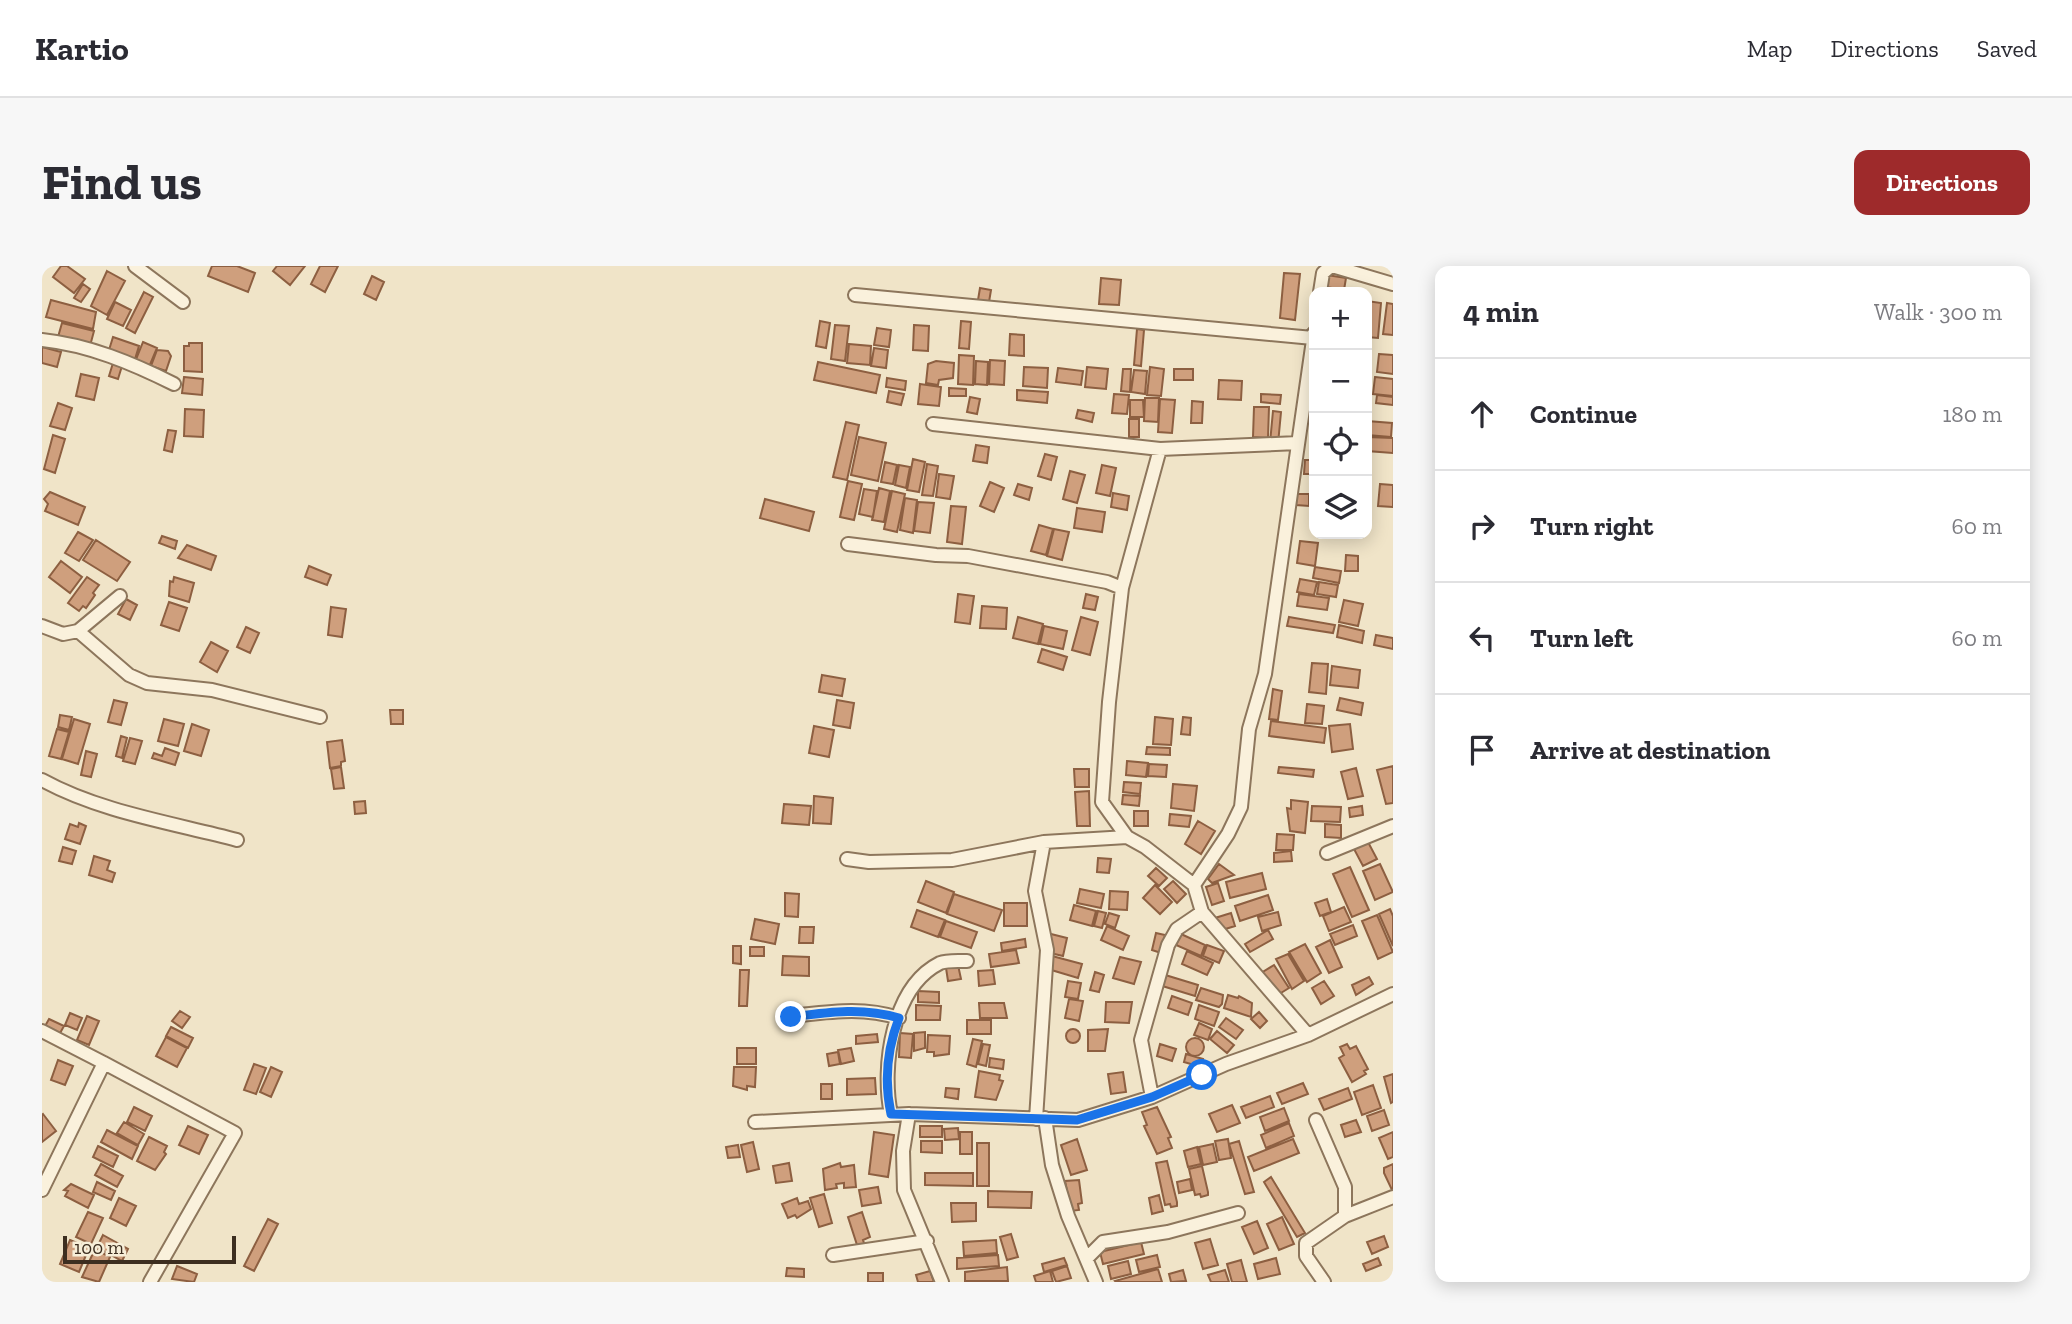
<!DOCTYPE html>
<html lang="en">
<head>
<meta charset="utf-8">
<style>
	body { margin:0; font-family:"Zilla Slab",serif; background:#f7f7f7; color:#2b2b33 }
	.controls { position:absolute; right:21px; top:21px; display:grid; overflow:hidden; border-radius:14px; box-shadow:0 4px 18px #0003 }
	.controls button { width:63px; height:63px; display:grid; place-items:center; padding:0; border:0; border-bottom:2px solid #e1e1e2; background:#fff; color:#2b2b33; font:35px sans-serif }
	.scale { position:absolute; left:21px; bottom:18px; width:173px; box-sizing:border-box; padding-left:7px; border:4px solid #3d2e20; border-top:0; font-size:19px; line-height:24px; white-space:nowrap; color:#3d2e20; -webkit-text-stroke:5px #f7eed8; paint-order:stroke }
	.stop { position:absolute; width:21px; height:21px; margin:-16px; border:5px solid #1a73e8; border-radius:50%; background:#fff }
	.stop.end { background:#1a73e8; border-color:#fff; box-shadow:0 2px 7px #0008 }
	.list { margin:0; padding:0; list-style:none }
	h2 { display:flex; justify-content:space-between; align-items:center; height:91px; margin:0; padding:0 28px; font-size:30px }
	h2 small { font-size:23px; font-weight:400; color:#7c7c81 }
	.list li { display:grid; grid-template-columns:46px 1fr auto; gap:21px; align-items:center; box-sizing:border-box; height:112px; padding:0 28px; border-top:2px solid #e1e1e2 }
	.list b { display:block; font-size:26px; white-space:nowrap }
	.list em { font-size:23px; font-style:normal; color:#7c7c81 }
	.icon { flex:none; width:38px; height:38px; fill:none; stroke:currentColor; stroke-width:2; stroke-linecap:round; stroke-linejoin:round }
	.map { position:relative; flex:none; width:1351px; height:1016px; overflow:hidden; border-radius:14px }
	header { display:flex; align-items:center; gap:42px; box-sizing:border-box; height:98px; padding:0 35px; background:#fff; border-bottom:2px solid #e1e1e2 }
	header strong { font-size:33px }
	nav { display:flex; gap:38px; margin-inline-start:auto; font-size:24px }
	.intro { display:flex; align-items:center; justify-content:space-between; box-sizing:border-box; height:168px; padding:0 42px }
	h1 { margin:0; font-size:49px }
	.button { padding:18px 32px; border-radius:14px; background:#9e2a2b; color:#fff; font-size:24px; font-weight:700 }
	main { display:flex; gap:42px; padding:0 42px }
	aside { flex:1; background:#fff; border-radius:14px; box-shadow:0 4px 18px #0003 }
	.map>svg:first-child { display:block }
	.building { fill:#cf9f7d; stroke:#8d5f41; stroke-width:2 }
	.lines { fill:none; stroke-linecap:round; stroke-linejoin:round }
	.street-casing { stroke:#8d765c; stroke-width:16 }
	.street { stroke:#faf1dc; stroke-width:12 }
	.route { stroke:#1a73e8; stroke-width:9 }
</style>
</head>
<body>
<header>
<strong>Kartio</strong>
<nav><a>Map</a><a>Directions</a><a>Saved</a></nav>
</header>
<div class="intro"><h1>Find us</h1><a class="button">Directions</a></div>
<main>
<div class="map">
<svg width="1351" height="1016" viewBox="0 0 1351 1016">
	<rect width="100%" height="100%" fill="#f0e4c8"/>
	<!-- building -->
	<path class="building" d="M 19,0 L 25,0 L 43,13 L 32,27 L 11,11 Z
		M 170,0 L 195,0 L 213,7 L 206,26 L 166,10 Z
		M 235,0 L 263,0 L 248,19 L 231,5 Z
		M 278,0 L 296,0 L 283,26 L 269,18 Z
		M 65,5 L 83,15 L 65,49 L 49,40 Z
		M 1242,7 L 1258,8 L 1253,54 L 1238,52 Z
		M 1285,9 L 1304,12 L 1302,24 L 1284,21 Z
		M 330,10 L 342,16 L 334,34 L 322,28 Z
		M 1059,12 L 1079,14 L 1077,39 L 1057,38 Z
		M 41,18 L 48,23 L 39,36 L 32,32 Z
		M 938,22 L 949,24 L 947,36 L 936,34 Z
		M 102,26 L 111,31 L 93,67 L 84,62 Z
		M 9,34 L 54,46 L 51,63 L 4,51 Z
		M 1325,35 L 1339,37 L 1336,72 L 1325,71 Z
		M 73,36 L 89,44 L 81,60 L 65,53 Z
		M 1345,37 L 1351,38 L 1351,69 L 1341,68 Z
		M 778,55 L 788,57 L 784,82 L 774,80 Z
		M 919,55 L 929,56 L 927,83 L 917,82 Z
		M 20,57 L 52,65 L 48,80 L 16,71 Z
		M 793,59 L 807,60 L 803,95 L 789,93 Z
		M 872,59 L 887,60 L 886,85 L 871,84 Z
		M 835,62 L 849,64 L 847,81 L 832,79 Z
		M 1095,63 L 1102,64 L 1099,100 L 1092,99 Z
		M 968,68 L 982,69 L 982,90 L 967,89 Z
		M 71,71 L 97,80 L 93,93 L 67,84 Z
		M 101,76 L 115,82 L 107,101 L 93,96 Z
		M 147,77 L 160,77 L 160,106 L 142,105 L 142,80 L 147,80 Z
		M 807,78 L 829,80 L 828,99 L 805,97 Z
		M 0,81 L 19,86 L 15,101 L 0,97 Z
		M 832,82 L 846,84 L 844,102 L 829,100 Z
		M 115,84 L 126,85 L 129,90 L 124,105 L 109,100 Z
		M 1337,88 L 1351,89 L 1351,108 L 1335,106 Z
		M 917,89 L 932,90 L 931,119 L 916,118 Z
		M 948,94 L 963,95 L 962,119 L 947,118 Z
		M 894,95 L 912,97 L 911,112 L 897,114 L 896,119 L 884,117 L 886,98 Z
		M 934,95 L 946,96 L 945,119 L 933,118 Z
		M 776,96 L 838,109 L 834,127 L 772,114 Z
		M 71,97 L 80,100 L 76,113 L 67,110 Z
		M 982,101 L 1006,102 L 1005,122 L 981,120 Z
		M 1045,101 L 1066,103 L 1064,123 L 1043,121 Z
		M 1108,101 L 1122,103 L 1119,130 L 1105,129 Z
		M 1016,102 L 1041,105 L 1039,119 L 1014,116 Z
		M 1081,103 L 1089,103 L 1088,126 L 1079,125 Z
		M 1132,103 L 1151,103 L 1151,114 L 1132,114 Z
		M 1092,104 L 1105,105 L 1103,128 L 1089,126 Z
		M 39,108 L 57,112 L 52,134 L 34,130 Z
		M 142,111 L 161,113 L 160,129 L 140,127 Z
		M 1333,111 L 1351,113 L 1351,130 L 1331,128 Z
		M 845,112 L 864,115 L 863,124 L 844,121 Z
		M 1177,114 L 1200,115 L 1199,134 L 1176,133 Z
		M 878,118 L 899,121 L 897,140 L 876,138 Z
		M 907,122 L 924,123 L 924,130 L 907,130 Z
		M 975,124 L 1006,126 L 1005,137 L 975,134 Z
		M 847,125 L 862,128 L 859,139 L 845,136 Z
		M 1072,128 L 1087,129 L 1085,148 L 1070,147 Z
		M 1219,128 L 1239,129 L 1238,138 L 1219,136 Z
		M 1335,129 L 1351,131 L 1351,139 L 1334,137 Z
		M 928,131 L 938,133 L 935,148 L 925,146 Z
		M 1103,132 L 1117,132 L 1116,156 L 1102,155 Z
		M 1118,133 L 1133,134 L 1130,167 L 1116,166 Z
		M 1088,134 L 1101,134 L 1102,151 L 1088,151 Z
		M 1150,135 L 1161,136 L 1160,157 L 1149,157 Z
		M 16,137 L 30,142 L 23,164 L 8,160 Z
		M 1212,141 L 1227,141 L 1226,172 L 1211,171 Z
		M 143,143 L 162,144 L 161,171 L 142,170 Z
		M 1036,144 L 1052,147 L 1050,156 L 1034,152 Z
		M 1231,145 L 1239,146 L 1236,178 L 1228,177 Z
		M 1087,153 L 1097,153 L 1097,171 L 1087,171 Z
		M 1325,155 L 1350,157 L 1349,171 L 1325,169 Z
		M 804,156 L 817,159 L 805,214 L 791,211 Z
		M 126,164 L 134,165 L 130,186 L 122,184 Z
		M 11,169 L 23,173 L 13,207 L 2,203 Z
		M 817,171 L 844,177 L 836,215 L 809,209 Z
		M 1325,171 L 1351,172 L 1351,187 L 1325,185 Z
		M 934,179 L 947,181 L 945,197 L 931,195 Z
		M 1003,188 L 1015,191 L 1009,214 L 996,210 Z
		M 871,193 L 883,196 L 877,226 L 865,224 Z
		M 1263,194 L 1272,194 L 1272,208 L 1262,208 Z
		M 843,196 L 855,199 L 851,218 L 839,216 Z
		M 885,198 L 896,200 L 891,230 L 880,229 Z
		M 857,199 L 868,201 L 864,222 L 853,219 Z
		M 1060,199 L 1074,202 L 1068,230 L 1054,227 Z
		M 1028,205 L 1043,209 L 1035,237 L 1021,233 Z
		M 897,208 L 912,210 L 908,233 L 894,231 Z
		M 806,215 L 820,218 L 812,254 L 798,251 Z
		M 948,216 L 962,222 L 952,246 L 938,240 Z
		M 976,218 L 990,222 L 987,234 L 972,229 Z
		M 1338,218 L 1351,219 L 1351,241 L 1336,240 Z
		M 837,222 L 848,225 L 842,256 L 830,254 Z
		M 822,223 L 835,225 L 831,251 L 817,248 Z
		M 850,225 L 863,228 L 855,266 L 842,263 Z
		M 8,226 L 43,241 L 36,259 L 3,245 L 6,238 L 2,233 Z
		M 1071,227 L 1087,230 L 1085,244 L 1069,241 Z
		M 1255,228 L 1267,228 L 1267,240 L 1254,239 Z
		M 863,232 L 875,234 L 871,267 L 858,264 Z
		M 723,233 L 772,246 L 767,265 L 718,252 Z
		M 876,236 L 892,237 L 888,267 L 872,265 Z
		M 909,240 L 924,241 L 920,278 L 905,276 Z
		M 1035,242 L 1063,246 L 1060,266 L 1032,262 Z
		M 997,259 L 1011,263 L 1004,289 L 989,285 Z
		M 1012,263 L 1027,266 L 1020,294 L 1005,290 Z
		M 36,266 L 51,274 L 37,295 L 23,287 Z
		M 120,270 L 135,275 L 133,283 L 117,277 Z
		M 54,274 L 88,296 L 75,315 L 41,294 Z
		M 1258,275 L 1276,277 L 1273,300 L 1255,297 Z
		M 145,279 L 174,290 L 169,304 L 136,292 Z
		M 1304,289 L 1316,290 L 1316,305 L 1303,305 Z
		M 19,295 L 40,311 L 28,327 L 7,311 Z
		M 267,300 L 289,309 L 285,319 L 263,311 Z
		M 1273,301 L 1299,305 L 1297,317 L 1271,312 Z
		M 45,311 L 57,319 L 51,327 L 53,329 L 44,342 L 41,340 L 37,345 L 26,337 Z
		M 132,311 L 152,317 L 147,336 L 127,330 L 128,315 L 131,316 Z
		M 1258,313 L 1275,316 L 1272,329 L 1255,326 Z
		M 1277,316 L 1296,319 L 1294,331 L 1275,328 Z
		M 916,328 L 932,330 L 928,358 L 913,356 Z
		M 1044,328 L 1056,331 L 1053,344 L 1041,342 Z
		M 1257,328 L 1287,332 L 1285,344 L 1255,340 Z
		M 84,333 L 95,339 L 88,354 L 76,348 Z
		M 1302,334 L 1321,338 L 1316,360 L 1297,356 Z
		M 127,336 L 145,342 L 137,365 L 119,359 Z
		M 940,340 L 965,342 L 964,363 L 938,362 Z
		M 289,341 L 304,343 L 300,371 L 286,369 Z
		M 976,351 L 1001,358 L 996,378 L 971,372 Z
		M 1039,351 L 1056,356 L 1048,389 L 1030,384 Z
		M 1247,351 L 1293,359 L 1291,367 L 1245,360 Z
		M 1297,359 L 1322,365 L 1320,377 L 1295,371 Z
		M 1002,360 L 1025,365 L 1021,383 L 998,378 Z
		M 204,361 L 217,367 L 208,387 L 195,381 Z
		M 1334,369 L 1351,372 L 1351,383 L 1332,379 Z
		M 169,376 L 186,385 L 175,406 L 158,396 Z
		M 1000,383 L 1025,391 L 1021,404 L 996,396 Z
		M 1270,397 L 1286,398 L 1284,428 L 1267,426 Z
		M 1290,400 L 1318,404 L 1316,422 L 1288,419 Z
		M 780,409 L 803,413 L 800,430 L 777,426 Z
		M 1231,423 L 1240,425 L 1236,454 L 1227,453 Z
		M 1298,432 L 1321,437 L 1319,449 L 1295,444 Z
		M 72,434 L 85,437 L 79,459 L 66,456 Z
		M 795,434 L 812,437 L 808,462 L 791,459 Z
		M 1265,438 L 1282,440 L 1280,458 L 1263,457 Z
		M 348,444 L 361,444 L 361,458 L 349,458 Z
		M 18,449 L 30,451 L 27,464 L 16,461 Z
		M 1113,451 L 1131,453 L 1129,479 L 1111,478 Z
		M 1141,451 L 1149,452 L 1148,469 L 1139,468 Z
		M 32,453 L 48,458 L 36,498 L 20,493 Z
		M 122,453 L 142,458 L 136,480 L 116,475 Z
		M 1229,455 L 1284,462 L 1282,477 L 1227,470 Z
		M 150,458 L 167,464 L 159,490 L 142,485 Z
		M 1308,458 L 1311,483 L 1290,486 L 1287,460 Z
		M 772,460 L 792,464 L 787,491 L 767,487 Z
		M 15,463 L 27,466 L 19,493 L 7,490 Z
		M 79,470 L 85,472 L 80,492 L 74,490 Z
		M 88,472 L 100,475 L 93,498 L 81,495 Z
		M 300,474 L 303,495 L 299,496 L 299,500 L 288,502 L 285,476 Z
		M 1105,481 L 1128,482 L 1128,489 L 1104,488 Z
		M 123,482 L 137,487 L 133,499 L 110,492 L 112,487 L 120,490 Z
		M 44,485 L 55,488 L 49,511 L 39,509 Z
		M 1085,495 L 1106,497 L 1104,511 L 1084,509 Z
		M 1107,498 L 1125,499 L 1124,511 L 1106,510 Z
		M 1351,500 L 1351,537 L 1344,538 L 1335,504 Z
		M 299,501 L 302,522 L 292,523 L 289,503 Z
		M 1237,501 L 1272,504 L 1271,511 L 1236,507 Z
		M 1314,502 L 1321,530 L 1306,533 L 1299,506 Z
		M 1032,503 L 1047,503 L 1047,521 L 1033,521 Z
		M 1082,516 L 1099,517 L 1098,528 L 1081,526 Z
		M 1131,518 L 1155,520 L 1152,545 L 1129,542 Z
		M 1047,525 L 1048,560 L 1035,560 L 1033,526 Z
		M 1081,529 L 1098,530 L 1097,540 L 1080,538 Z
		M 772,530 L 791,532 L 789,558 L 771,557 Z
		M 1249,534 L 1266,536 L 1263,567 L 1248,565 L 1245,542 L 1249,543 Z
		M 323,535 L 324,547 L 313,548 L 312,536 Z
		M 742,538 L 769,540 L 767,559 L 740,557 Z
		M 1270,540 L 1299,541 L 1298,556 L 1269,555 Z
		M 1320,540 L 1321,549 L 1308,551 L 1307,542 Z
		M 1092,545 L 1106,545 L 1106,560 L 1092,560 Z
		M 1128,548 L 1149,550 L 1147,561 L 1127,559 Z
		M 1156,555 L 1173,565 L 1159,588 L 1143,578 Z
		M 37,557 L 44,560 L 38,578 L 23,573 L 28,558 L 36,561 Z
		M 1283,558 L 1299,559 L 1299,572 L 1283,571 Z
		M 1235,568 L 1252,569 L 1251,584 L 1234,584 Z
		M 1326,576 L 1335,593 L 1321,600 L 1312,583 Z
		M 21,581 L 34,585 L 30,598 L 17,595 Z
		M 1249,585 L 1250,595 L 1232,596 L 1232,587 Z
		M 52,590 L 68,595 L 65,604 L 73,607 L 70,616 L 47,609 Z
		M 1056,592 L 1069,593 L 1067,607 L 1055,606 Z
		M 1177,598 L 1192,609 L 1170,617 L 1166,613 Z
		M 1338,598 L 1351,626 L 1333,634 L 1321,605 Z
		M 1308,601 L 1327,644 L 1310,651 L 1291,608 Z
		M 1114,602 L 1125,612 L 1117,620 L 1106,610 Z
		M 1220,607 L 1224,623 L 1188,632 L 1184,616 Z
		M 884,615 L 912,626 L 904,647 L 876,636 Z
		M 1131,615 L 1144,628 L 1135,637 L 1122,623 Z
		M 1176,617 L 1182,635 L 1170,639 L 1164,621 Z
		M 1113,619 L 1130,636 L 1118,648 L 1101,632 Z
		M 1038,623 L 1062,628 L 1059,642 L 1035,637 Z
		M 1068,625 L 1086,626 L 1085,644 L 1067,643 Z
		M 743,627 L 757,628 L 756,651 L 743,650 Z
		M 912,628 L 960,644 L 952,665 L 905,648 Z
		M 1226,629 L 1231,644 L 1198,655 L 1193,640 Z
		M 1285,633 L 1289,646 L 1278,650 L 1273,637 Z
		M 962,637 L 985,637 L 985,660 L 962,660 Z
		M 1032,639 L 1054,645 L 1050,660 L 1028,654 Z
		M 1302,641 L 1309,656 L 1287,665 L 1281,650 Z
		M 1348,643 L 1351,650 L 1351,680 L 1337,648 Z
		M 875,644 L 903,654 L 896,671 L 869,661 Z
		M 1056,645 L 1064,647 L 1060,662 L 1052,660 Z
		M 1236,646 L 1239,659 L 1220,665 L 1216,651 Z
		M 1067,647 L 1077,650 L 1073,662 L 1063,658 Z
		M 1189,647 L 1193,660 L 1177,665 L 1173,652 Z
		M 1335,649 L 1351,686 L 1336,693 L 1320,655 Z
		M 713,653 L 737,658 L 733,678 L 709,673 Z
		M 904,655 L 935,666 L 929,682 L 898,671 Z
		M 1311,659 L 1315,670 L 1293,679 L 1288,668 Z
		M 1065,660 L 1087,670 L 1081,684 L 1059,674 Z
		M 758,661 L 772,661 L 771,677 L 757,677 Z
		M 1226,664 L 1231,673 L 1208,686 L 1203,678 Z
		M 1114,667 L 1123,669 L 1119,687 L 1110,684 Z
		M 1009,668 L 1025,672 L 1021,690 L 1004,686 Z
		M 1139,668 L 1163,679 L 1159,690 L 1134,679 Z
		M 983,673 L 984,681 L 960,685 L 959,677 Z
		M 1288,674 L 1300,701 L 1287,707 L 1274,681 Z
		M 1263,678 L 1279,707 L 1265,716 L 1247,686 Z
		M 1165,679 L 1182,685 L 1177,697 L 1161,690 Z
		M 691,680 L 699,680 L 699,698 L 691,697 Z
		M 708,681 L 722,681 L 722,690 L 708,690 Z
		M 974,684 L 977,697 L 949,701 L 947,688 Z
		M 1145,685 L 1171,697 L 1165,709 L 1140,698 Z
		M 1246,688 L 1262,715 L 1250,723 L 1234,693 Z
		M 741,690 L 767,691 L 767,710 L 740,709 Z
		M 1010,690 L 1040,698 L 1036,712 L 1006,703 Z
		M 1078,691 L 1099,696 L 1092,718 L 1071,712 Z
		M 916,699 L 919,713 L 906,715 L 904,702 Z
		M 1232,699 L 1247,722 L 1234,730 L 1219,707 Z
		M 698,704 L 707,704 L 705,740 L 697,740 Z
		M 951,704 L 953,718 L 937,720 L 936,705 Z
		M 1053,706 L 1062,709 L 1057,726 L 1048,724 Z
		M 1120,708 L 1156,719 L 1153,730 L 1117,719 Z
		M 1327,711 L 1331,718 L 1314,729 L 1310,719 Z
		M 1026,715 L 1039,717 L 1036,733 L 1023,731 Z
		M 1282,715 L 1292,730 L 1279,738 L 1270,722 Z
		M 1159,722 L 1181,729 L 1180,738 L 1177,741 L 1154,734 Z
		M 876,725 L 897,726 L 897,737 L 876,736 Z
		M 1186,729 L 1196,732 L 1197,730 L 1210,737 L 1209,751 L 1182,742 Z
		M 1130,730 L 1150,737 L 1146,749 L 1126,742 Z
		M 1027,733 L 1041,735 L 1037,755 L 1023,752 Z
		M 1064,736 L 1090,736 L 1087,757 L 1063,756 Z
		M 937,737 L 962,737 L 965,752 L 938,752 Z
		M 874,739 L 899,740 L 898,754 L 874,754 Z
		M 1157,739 L 1177,746 L 1172,760 L 1153,753 Z
		M 138,745 L 148,751 L 140,762 L 130,755 Z
		M 1217,746 L 1225,755 L 1218,762 L 1209,753 Z
		M 28,747 L 40,752 L 35,764 L 23,759 Z
		M 45,750 L 57,755 L 47,779 L 35,774 Z
		M 1184,752 L 1201,764 L 1194,773 L 1177,761 Z
		M 7,753 L 22,760 L 17,769 L 2,762 Z
		M 925,754 L 949,754 L 949,768 L 925,768 Z
		M 1157,757 L 1170,763 L 1166,774 L 1152,769 Z
		M 129,761 L 151,772 L 146,782 L 124,770 Z
		M 1066,763 L 1063,785 L 1046,785 L 1046,764 Z
		M1024 770a7 7 0 1 1 14 0a7 7 0 1 1-14 0Z
		M 1175,765 L 1192,779 L 1185,787 L 1168,773 Z
		M 883,766 L 883,782 L 872,785 L 872,767 Z
		M 858,767 L 871,768 L 869,792 L 857,791 Z
		M 835,768 L 836,776 L 814,778 L 814,770 Z
		M 886,769 L 908,770 L 907,788 L 892,790 L 892,786 L 885,786 Z
		M 124,771 L 145,782 L 135,801 L 114,790 Z
		M1144 781a9 9 0 1 1 18 0a9 9 0 1 1-18 0Z
		M 931,773 L 940,775 L 934,801 L 925,798 Z
		M 941,778 L 948,779 L 944,800 L 936,798 Z
		M 1118,778 L 1134,783 L 1130,795 L 1115,790 Z
		M 1305,778 L 1308,783 L 1314,780 L 1326,803 L 1322,805 L 1324,808 L 1310,816 L 1297,792 L 1302,789 L 1298,781 Z
		M 695,782 L 714,782 L 714,798 L 695,798 Z
		M 809,782 L 812,795 L 799,798 L 796,784 Z
		M 796,786 L 798,798 L 787,800 L 785,788 Z
		M 1144,788 L 1161,793 L 1159,801 L 1142,796 Z
		M 948,792 L 962,794 L 961,803 L 947,801 Z
		M 16,794 L 31,800 L 23,819 L 9,814 Z
		M 212,798 L 224,802 L 214,828 L 202,824 Z
		M 229,801 L 240,806 L 229,831 L 218,826 Z
		M 692,801 L 714,801 L 713,821 L 705,820 L 705,824 L 691,820 Z
		M 937,805 L 958,809 L 957,814 L 961,815 L 954,834 L 933,831 Z
		M 1081,806 L 1084,826 L 1069,828 L 1066,808 Z
		M 1351,808 L 1351,836 L 1349,837 L 1342,811 Z
		M 833,812 L 834,828 L 805,829 L 805,813 Z
		M 1261,817 L 1266,828 L 1240,838 L 1235,827 Z
		M 779,818 L 790,818 L 790,833 L 779,833 Z
		M 1331,819 L 1339,842 L 1320,849 L 1312,826 Z
		M 904,822 L 917,823 L 916,833 L 903,831 Z
		M 1306,822 L 1310,833 L 1282,844 L 1277,833 Z
		M 1228,830 L 1232,841 L 1204,852 L 1199,841 Z
		M 1190,839 L 1198,857 L 1175,866 L 1167,848 Z
		M 92,841 L 110,850 L 103,865 L 85,856 Z
		M 1115,841 L 1129,871 L 1126,872 L 1130,882 L 1115,888 L 1102,860 L 1105,859 L 1100,846 Z
		M 1242,842 L 1247,855 L 1223,865 L 1218,851 Z
		M 1342,844 L 1347,859 L 1330,865 L 1325,850 Z
		M 1,848 L 14,865 L 0,876 L 0,849 Z
		M 1314,854 L 1319,866 L 1303,871 L 1299,859 Z
		M 82,856 L 102,868 L 96,879 L 75,867 Z
		M 1247,857 L 1252,870 L 1224,882 L 1219,869 Z
		M 146,860 L 166,869 L 157,888 L 137,879 Z
		M 878,860 L 900,860 L 900,871 L 878,871 Z
		M 916,862 L 917,873 L 903,874 L 902,863 Z
		M 65,864 L 96,880 L 90,893 L 59,876 Z
		M 832,866 L 852,869 L 846,911 L 827,908 Z
		M 918,866 L 930,866 L 930,888 L 918,888 Z
		M 1351,866 L 1351,891 L 1346,893 L 1337,872 Z
		M 107,871 L 125,880 L 122,886 L 124,888 L 113,904 L 95,895 Z
		M 1035,873 L 1045,904 L 1029,909 L 1019,879 Z
		M 1186,873 L 1189,892 L 1177,894 L 1173,875 Z
		M 1251,873 L 1257,887 L 1212,905 L 1206,891 Z
		M 879,875 L 900,875 L 900,887 L 879,886 Z
		M 1197,875 L 1212,926 L 1203,928 L 1187,878 Z
		M 711,876 L 717,903 L 705,906 L 699,879 Z
		M 935,877 L 947,877 L 947,920 L 935,920 Z
		M 1171,878 L 1175,896 L 1161,899 L 1157,881 Z
		M 696,879 L 698,891 L 686,892 L 684,881 Z
		M 56,880 L 76,890 L 71,901 L 51,891 Z
		M 1155,881 L 1159,898 L 1146,901 L 1142,885 Z
		M 1125,895 L 1135,936 L 1135,940 L 1129,941 L 1128,938 L 1123,939 L 1114,897 Z
		M 747,897 L 750,915 L 734,917 L 731,900 Z
		M 798,897 L 799,901 L 812,899 L 814,921 L 802,922 L 802,917 L 794,918 L 795,922 L 783,924 L 781,903 Z
		M 59,898 L 81,910 L 75,921 L 53,909 Z
		M 1351,898 L 1351,926 L 1342,907 L 1342,902 Z
		M 1160,900 L 1166,926 L 1166,929 L 1159,931 L 1158,928 L 1153,929 L 1147,903 Z
		M 883,907 L 931,907 L 931,920 L 883,919 Z
		M 1229,911 L 1263,967 L 1255,971 L 1222,916 Z
		M 1148,913 L 1150,924 L 1137,927 L 1135,916 Z
		M 1037,914 L 1040,937 L 1036,938 L 1037,944 L 1029,945 L 1023,915 Z
		M 55,916 L 73,925 L 69,934 L 51,926 Z
		M 29,918 L 52,929 L 46,942 L 23,930 L 26,925 L 22,924 Z
		M 836,921 L 839,937 L 820,940 L 817,924 Z
		M 946,925 L 990,926 L 989,942 L 946,941 Z
		M 782,928 L 790,957 L 777,961 L 768,932 Z
		M 1117,929 L 1121,945 L 1110,948 L 1107,932 Z
		M 77,932 L 94,940 L 84,960 L 68,952 Z
		M 755,932 L 757,938 L 766,935 L 769,943 L 755,952 L 753,949 L 746,952 L 740,938 Z
		M 909,937 L 934,937 L 934,955 L 910,956 Z
		M 46,946 L 61,952 L 49,978 L 34,971 Z
		M 820,946 L 828,971 L 821,974 L 823,980 L 816,982 L 806,951 Z
		M 1240,951 L 1252,978 L 1237,984 L 1225,958 Z
		M 226,953 L 236,958 L 212,1005 L 202,1000 Z
		M 1215,955 L 1226,982 L 1212,988 L 1200,961 Z
		M 969,968 L 976,991 L 965,994 L 958,971 Z
		M 61,969 L 86,983 L 80,995 L 55,981 Z
		M 1342,970 L 1346,981 L 1330,988 L 1325,976 Z
		M 1168,973 L 1176,999 L 1161,1003 L 1153,977 Z
		M 28,974 L 47,982 L 37,1006 L 18,998 Z
		M 954,974 L 955,987 L 922,990 L 921,976 Z
		M 1099,976 L 1102,988 L 1061,998 L 1058,986 Z
		M 53,983 L 68,991 L 57,1016 L 40,1011 Z
		M 956,989 L 957,1000 L 915,1003 L 915,992 Z
		M 1115,989 L 1118,1001 L 1097,1006 L 1094,994 Z
		M 1022,992 L 1025,999 L 1002,1006 L 1000,998 Z
		M 1234,992 L 1238,1008 L 1216,1013 L 1212,998 Z
		M 1336,992 L 1339,999 L 1324,1005 L 1321,998 Z
		M 1199,994 L 1205,1016 L 1190,1016 L 1185,998 Z
		M 1086,995 L 1089,1008 L 1069,1013 L 1066,1000 Z
		M 135,1000 L 155,1008 L 152,1016 L 130,1013 Z
		M 1025,1000 L 1029,1012 L 1014,1016 L 1010,1005 Z
		M 965,1001 L 966,1015 L 923,1015 L 923,1006 Z
		M 745,1002 L 762,1003 L 762,1011 L 744,1010 Z
		M 1116,1003 L 1120,1016 L 1074,1016 L 1073,1015 Z
		M 1141,1004 L 1144,1015 L 1129,1016 L 1127,1008 Z
		M 1183,1004 L 1187,1016 L 1169,1016 L 1166,1009 Z
		M 888,1005 L 892,1016 L 876,1016 L 874,1009 Z
		M 1008,1005 L 1011,1016 L 994,1016 L 992,1010 Z
		M 826,1007 L 841,1007 L 841,1016 L 826,1016 Z"/>
	<g class="lines">
		<defs>
			<path id="street" d="M 93,0 L 141,36
				M 1290,0 L 1351,18
				M 1278,26 L 1281,7 L 1289,0
				M 813,29 L 1271,72
				M 0,74 C 47,79 90,97 132,118
				M 891,158 L 1118,183 L 1256,177
				M 806,278 L 894,289 L 926,290 L 1065,316 L 1080,322 L 1067,436 L 1060,536 L 1085,571 L 1103,581 L 1152,619 L 1160,646 L 1266,769
				M 1080,322 L 1118,183
				M 0,360 L 21,368 L 36,365 L 78,330
				M 36,365 L 87,409 L 105,417 L 170,424 L 278,451
				M 0,514 C 58,546 131,557 195,574
				M 1285,587 L 1351,560
				M 805,593 L 827,596 L 910,594 L 1002,576 L 1085,571
				M 1152,619 L 1186,568 L 1199,541 L 1207,463 L 1223,408 L 1272,67
				M 749,750 C 787,746 820,740 857,752
				M 0,765 L 62,797
				M 1110,831 L 1099,774 L 1126,679 L 1135,663 L 1160,646
				M 849,848 C 839,801 850,721 898,697 C 905,694 917,695 925,695
				M 867,848 L 861,885 L 862,924 L 900,1016
				M 1003,852 L 1010,899 L 1026,950 L 1054,1016
				M 994,853 L 1005,684 L 993,625 L 1002,576
				M 1274,854 L 1303,921 L 1303,950 L 1264,977 L 1264,990 L 1282,1016
				M 713,856 L 867,848 L 1036,854 L 1110,831 L 1184,798 L 1266,769 L 1351,728
				M 0,924 L 62,797 L 193,867 L 108,1016
				M 1303,950 L 1351,931
				M 791,989 L 885,975
				M 1046,991 L 1061,976 L 1126,966 L 1196,947"/>
		</defs>
		<!-- street casing -->
		<use href="#street" class="street-casing"/>
		<!-- street -->
		<use href="#street" class="street"/>
	</g>
	<g class="lines">
		<!-- route -->
		<path class="route" d="M 749,751 C 787,746 820,741 857,752 C 845,783 842,815 849,848 L 1035,854 L 1110,831 L 1160,809"/>
	</g>
</svg>
<div class="controls">
<button>+</button>
<button>−</button>
<button><svg class="icon" aria-label="locate" viewBox="0 0 24 24"><circle cx="12" cy="12" r="6"/><path d="M12 2v4M12 18v4M2 12h4M18 12h4"/></svg></button>
<button><svg class="icon" aria-label="layers" viewBox="0 0 24 24"><path d="M12 4l9 5-9 5-9-5zM3 14l9 5 9-5"/></svg></button>
</div>
<div class="scale">100 m</div>
<div class="stop" style="left:1160px;top:809px"></div>
<div class="stop end" style="left:749px;top:751px"></div>
</div>
<aside>
<h2>4 min<small>Walk · 300 m</small></h2>
<ul class="list">
<li><svg class="icon" aria-label="ahead" viewBox="0 0 24 24"><path d="M12 20V5M6 11l6-6 6 6"/></svg><div><b>Continue</b></div><em>180 m</em></li>
<li><svg class="icon" aria-label="right" viewBox="0 0 24 24"><path d="M7 20v-9h11M14 6l5 5-5 5"/></svg><div><b>Turn right</b></div><em>60 m</em></li>
<li><svg class="icon" aria-label="left" viewBox="0 0 24 24"><path d="M17 20v-9H6M10 6l-5 5 5 5"/></svg><div><b>Turn left</b></div><em>60 m</em></li>
<li><svg class="icon" aria-label="arrive" viewBox="0 0 24 24"><path d="M6 21V4h12l-3 4 3 4H6"/></svg><div><b>Arrive at destination</b></div></li>
</ul>
</aside>
</main>
</body>
</html>
